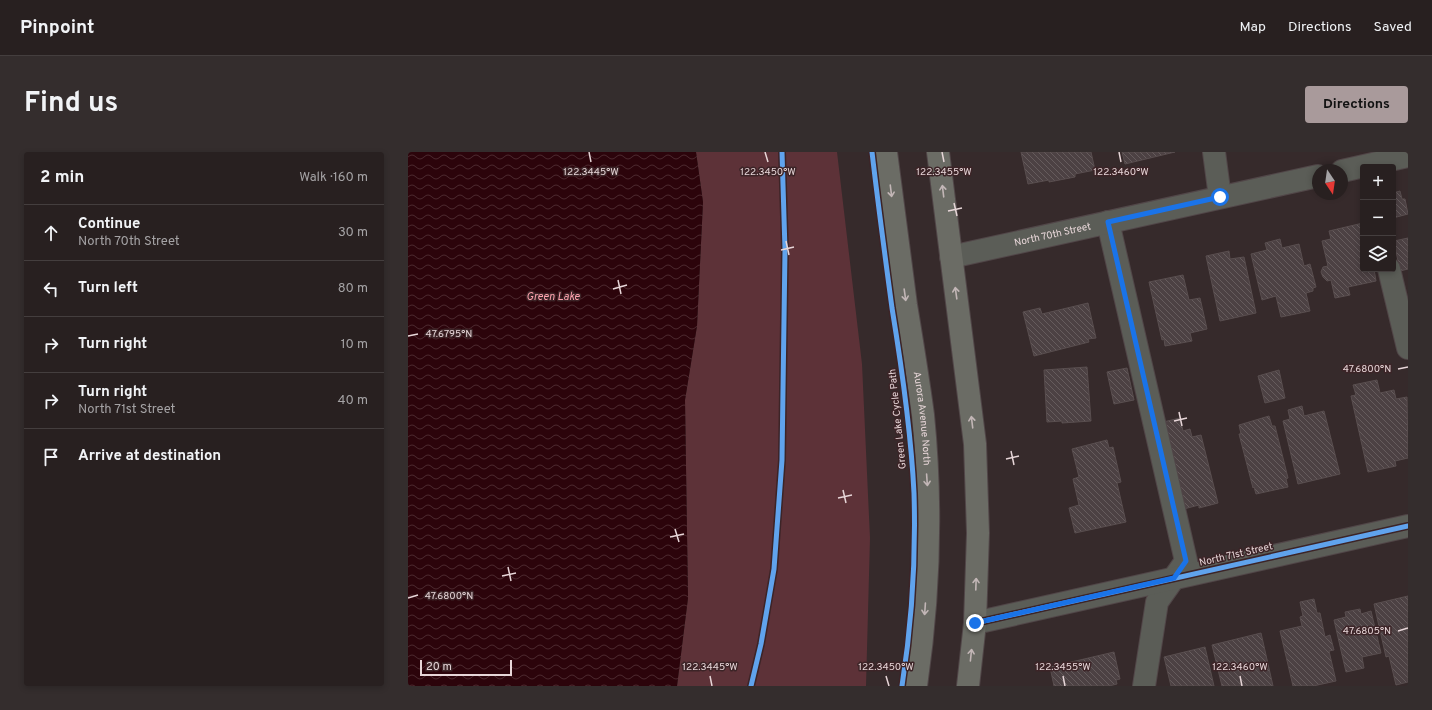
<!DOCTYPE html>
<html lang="en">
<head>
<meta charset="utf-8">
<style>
	body { margin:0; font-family:Overpass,sans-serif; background:#342d2d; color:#f1f3f6 }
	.controls { position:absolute; right:12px; top:12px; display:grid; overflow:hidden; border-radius:4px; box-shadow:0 2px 6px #0003 }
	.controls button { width:36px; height:36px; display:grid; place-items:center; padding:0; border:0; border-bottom:1px solid #443e3e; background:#282020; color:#f1f3f6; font:20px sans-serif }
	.compass { position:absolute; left:904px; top:12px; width:36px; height:36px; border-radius:50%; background:#282020; box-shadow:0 2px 6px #0003; rotate:167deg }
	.scale { position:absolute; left:12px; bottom:10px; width:92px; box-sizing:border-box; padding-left:4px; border:2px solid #e7d6d8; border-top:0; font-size:11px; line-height:14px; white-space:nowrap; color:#e7d6d8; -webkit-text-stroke:3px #3c2427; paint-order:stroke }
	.stop { position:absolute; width:12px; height:12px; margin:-9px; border:3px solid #1a73e8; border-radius:50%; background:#fff }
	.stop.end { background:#1a73e8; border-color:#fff; box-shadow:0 1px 4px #0008 }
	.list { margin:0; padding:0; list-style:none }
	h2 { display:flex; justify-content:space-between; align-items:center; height:52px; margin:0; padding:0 16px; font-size:17px }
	h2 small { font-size:13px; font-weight:400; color:#a5a3a5 }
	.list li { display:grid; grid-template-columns:26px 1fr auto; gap:12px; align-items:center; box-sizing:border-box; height:56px; padding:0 16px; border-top:1px solid #443e3e }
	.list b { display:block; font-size:15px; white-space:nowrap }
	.list p { margin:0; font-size:13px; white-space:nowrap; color:#a5a3a5 }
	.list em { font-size:13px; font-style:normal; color:#a5a3a5 }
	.icon { flex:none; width:22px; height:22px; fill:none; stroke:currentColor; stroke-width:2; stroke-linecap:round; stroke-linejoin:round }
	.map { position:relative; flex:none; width:1000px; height:534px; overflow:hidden; border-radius:4px }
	header { display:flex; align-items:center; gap:24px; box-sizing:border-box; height:56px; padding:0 20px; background:#282020; border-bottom:1px solid #443e3e }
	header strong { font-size:19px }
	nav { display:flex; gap:22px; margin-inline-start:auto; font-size:14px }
	.intro { display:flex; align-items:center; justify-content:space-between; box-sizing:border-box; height:96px; padding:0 24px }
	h1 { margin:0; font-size:28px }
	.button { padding:10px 18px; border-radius:4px; background:#a99a9b; color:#111; font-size:14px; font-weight:700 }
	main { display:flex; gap:24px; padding:0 24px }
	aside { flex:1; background:#282020; border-radius:4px; box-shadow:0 2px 6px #0003 }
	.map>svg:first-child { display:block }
	.green { fill:#5d3238 }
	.water { fill:url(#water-waves) }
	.building { fill:url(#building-back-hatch); stroke:#594e4f }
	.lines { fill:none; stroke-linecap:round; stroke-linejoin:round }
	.minor-casing { stroke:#514648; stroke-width:24 }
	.highway-casing { stroke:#514648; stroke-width:24 }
	.minor { stroke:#5b5d57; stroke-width:22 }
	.highway { stroke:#6b6c65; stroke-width:22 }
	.cycleway-casing { stroke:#3c2427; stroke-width:8 }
	.cycleway { stroke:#60a3ed; stroke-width:5 }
	.oneway { stroke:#c2b6b6 }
	.route { stroke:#1a73e8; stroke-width:5 }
	.ticks { fill:none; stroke:#e7d6d8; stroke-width:1.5 }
	.labels { text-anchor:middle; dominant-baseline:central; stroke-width:3; stroke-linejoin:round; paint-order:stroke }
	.street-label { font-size:10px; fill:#e7d6d8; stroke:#3c2427 }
	.water-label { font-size:11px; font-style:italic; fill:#fda2ae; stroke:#3c2427 }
	.ticks-label { font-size:10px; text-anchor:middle; fill:#e7d6d8; stroke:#3c2427; stroke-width:3; stroke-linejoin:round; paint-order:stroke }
</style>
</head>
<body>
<header>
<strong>Pinpoint</strong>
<nav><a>Map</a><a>Directions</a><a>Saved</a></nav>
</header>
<div class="intro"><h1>Find us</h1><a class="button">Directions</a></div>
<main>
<aside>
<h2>2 min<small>Walk · 160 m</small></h2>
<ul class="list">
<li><svg class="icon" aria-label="ahead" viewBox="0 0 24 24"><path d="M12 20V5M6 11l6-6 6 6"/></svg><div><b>Continue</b><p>North 70th Street</p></div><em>30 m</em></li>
<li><svg class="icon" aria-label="left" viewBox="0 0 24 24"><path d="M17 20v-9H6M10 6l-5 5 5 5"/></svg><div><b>Turn left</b></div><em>80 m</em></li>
<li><svg class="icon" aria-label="right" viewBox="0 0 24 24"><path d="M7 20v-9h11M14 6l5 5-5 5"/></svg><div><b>Turn right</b></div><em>10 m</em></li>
<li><svg class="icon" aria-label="right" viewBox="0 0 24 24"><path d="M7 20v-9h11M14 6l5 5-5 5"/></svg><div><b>Turn right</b><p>North 71st Street</p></div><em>40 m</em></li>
<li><svg class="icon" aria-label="arrive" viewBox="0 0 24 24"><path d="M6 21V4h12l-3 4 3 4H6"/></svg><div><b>Arrive at destination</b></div></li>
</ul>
</aside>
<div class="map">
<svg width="1000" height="534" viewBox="0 0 1000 534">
	<defs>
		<pattern id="water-waves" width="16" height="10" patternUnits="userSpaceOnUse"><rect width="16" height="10" fill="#2c040b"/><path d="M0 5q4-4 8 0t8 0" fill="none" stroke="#4b282e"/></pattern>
		<pattern id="building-back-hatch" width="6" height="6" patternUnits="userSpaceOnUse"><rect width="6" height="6" fill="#4c4143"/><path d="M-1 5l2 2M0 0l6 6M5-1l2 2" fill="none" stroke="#665c5d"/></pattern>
	</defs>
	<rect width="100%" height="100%" fill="#362a2b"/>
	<!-- green -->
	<path class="green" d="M 288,0 L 429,0 L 454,212 L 462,386 L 458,534 L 269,534 L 280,446 L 277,248 L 289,174 L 295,50 Z"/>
	<!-- water -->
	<path class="water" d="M 0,0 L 288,0 L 295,50 L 289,174 L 277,248 L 280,446 L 269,534 L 0,534 Z"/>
	<!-- building -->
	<path class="building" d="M 613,0 L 683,0 L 687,18 L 667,22 L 667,25 L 641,30 L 641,28 L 620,32 Z
		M 714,0 L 767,0 L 717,12 Z
		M 992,39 L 994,47 L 997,47 L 1000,62 L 985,66 L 985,41 Z
		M 955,71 L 955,117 L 966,117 L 968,129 L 940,135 L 942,143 L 927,146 L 923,128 L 919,129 L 915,125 L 913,120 L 915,115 L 920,114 L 914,89 L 923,87 L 921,79 Z
		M 1000,86 L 1000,117 L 992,119 L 986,89 Z
		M 872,87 L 874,96 L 891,92 L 896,114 L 902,112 L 908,135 L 905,136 L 905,139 L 898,141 L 902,159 L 873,165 L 868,144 L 854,148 L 843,102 L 859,98 L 857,91 Z
		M 821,99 L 822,107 L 836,105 L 848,161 L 812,169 L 798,104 Z
		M 775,123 L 781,148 L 792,146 L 799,177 L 782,181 L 784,189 L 757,194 L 756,187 L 754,188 L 741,130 Z
		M 680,151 L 688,186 L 680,187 L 681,190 L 626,204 L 615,160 L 632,156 L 634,162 Z
		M 679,215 L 683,269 L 654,271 L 654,269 L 639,270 L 636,218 Z
		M 719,216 L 726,248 L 706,252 L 699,220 Z
		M 871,218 L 877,246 L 857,251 L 850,224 Z
		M 969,228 L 972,241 L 986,238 L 988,247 L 999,245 L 1000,306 L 987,309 L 988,314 L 960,320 L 943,244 L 948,243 L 945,233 Z
		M 894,254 L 896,264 L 916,259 L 932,322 L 890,332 L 875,269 L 882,267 L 880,258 Z
		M 861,264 L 864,274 L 867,274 L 880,326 L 878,327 L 880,335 L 848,342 L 846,335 L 845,336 L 831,282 L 833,282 L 831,273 Z
		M 772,266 L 775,279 L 782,277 L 784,285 L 793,283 L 810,351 L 791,356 L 791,353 L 768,359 L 751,271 Z
		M 699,288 L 701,296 L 705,295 L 713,330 L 709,331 L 718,370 L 667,381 L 661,356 L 671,353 L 665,327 L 671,325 L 664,297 Z
		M 1000,444 L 1000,530 L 988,533 L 981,504 L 978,505 L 966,452 Z
		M 906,447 L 909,461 L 912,461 L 917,485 L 922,483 L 926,498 L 921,499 L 928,529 L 905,534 L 885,534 L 872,479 L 894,474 L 892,465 L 895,464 L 892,450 Z
		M 952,457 L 953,462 L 963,459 L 973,501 L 954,505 L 956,516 L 938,520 L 926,468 L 938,465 L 937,460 Z
		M 853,481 L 865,534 L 814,534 L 804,493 Z
		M 797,495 L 806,534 L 763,534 L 756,505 Z
		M 706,500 L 712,527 L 708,528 L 709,532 L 701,534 L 646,534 L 642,515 Z"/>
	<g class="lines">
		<defs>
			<g id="minor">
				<path d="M 806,0 L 812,45"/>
				<path d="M 934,19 L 1000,4"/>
				<path d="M 700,70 L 778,409 L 749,450 L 736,534"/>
				<path id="s1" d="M 543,105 L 910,24"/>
				<path d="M 981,117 L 1000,196"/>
				<path d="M 567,471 L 1000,374"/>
			</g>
			<g id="highway">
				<path id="s2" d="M 478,0 C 485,51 491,102 498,153 C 504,189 510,226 515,263 C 524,353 521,445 508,534"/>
				<path d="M 530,0 L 567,292 L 570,381 L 567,471 L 560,534"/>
			</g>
		</defs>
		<!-- minor casing -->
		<use href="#minor" class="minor-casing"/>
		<!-- highway casing -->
		<use href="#highway" class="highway-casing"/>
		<!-- minor -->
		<use href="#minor" class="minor"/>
		<!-- highway -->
		<use href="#highway" class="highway"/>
		<defs>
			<path id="cycleway" d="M 464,0 C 470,52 477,104 484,156 C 494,217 503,279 506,341 C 508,406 504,470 494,534
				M 567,471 L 1000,374
				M 343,534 L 353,492 L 366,417 L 374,308 L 377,98 L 374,0"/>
		</defs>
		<!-- cycleway casing -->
		<use href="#cycleway" class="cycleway-casing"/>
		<!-- cycleway -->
		<use href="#cycleway" class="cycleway"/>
	</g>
	<!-- one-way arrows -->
	<defs><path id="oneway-shaft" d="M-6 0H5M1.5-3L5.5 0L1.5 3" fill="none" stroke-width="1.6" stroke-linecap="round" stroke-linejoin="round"/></defs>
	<g class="oneway">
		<use href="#oneway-shaft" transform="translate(483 39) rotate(83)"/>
		<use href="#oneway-shaft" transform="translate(535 39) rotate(-97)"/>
		<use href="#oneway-shaft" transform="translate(548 141) rotate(-98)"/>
		<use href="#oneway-shaft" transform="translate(497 143) rotate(82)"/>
		<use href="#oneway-shaft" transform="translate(564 270) rotate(-97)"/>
		<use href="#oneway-shaft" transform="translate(519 328) rotate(86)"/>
		<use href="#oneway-shaft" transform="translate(568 432) rotate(-88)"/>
		<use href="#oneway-shaft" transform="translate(517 457) rotate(94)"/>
		<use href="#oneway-shaft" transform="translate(563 503) rotate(-84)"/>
	</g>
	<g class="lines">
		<!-- route -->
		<path class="route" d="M 567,471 L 766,426 L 778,409 L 700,70 L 812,45"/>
	</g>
	<!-- ticks -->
	<path class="ticks" d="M 181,0 L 183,10M 357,0 L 360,10M 534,0 L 536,10M 711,0 L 713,10M 546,51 L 549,64M 540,59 L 554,56M 378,89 L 381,103M 373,98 L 386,95M 210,128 L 213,142M 205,137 L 219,133M 0,184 L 10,182M 990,217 L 1000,215M 771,260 L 774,274M 766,269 L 779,266M 603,299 L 606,313M 598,307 L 611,304M 435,338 L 438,351M 430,346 L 444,343M 267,377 L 271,390M 262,385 L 276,382M 100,415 L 103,429M 94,424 L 108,421M 0,446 L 10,443M 990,479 L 1000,476M 302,524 L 304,534M 478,524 L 481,534M 655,524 L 657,534M 832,524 L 834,534"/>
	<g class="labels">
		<!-- street labels -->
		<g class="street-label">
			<text stroke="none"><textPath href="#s1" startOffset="104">North 70th Street</textPath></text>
			<text stroke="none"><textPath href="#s2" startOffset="269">Aurora Avenue North</textPath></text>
			<text transform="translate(490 267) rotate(-96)">Green Lake Cycle Path</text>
			<text transform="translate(828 403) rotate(-13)">North 71st Street</text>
		</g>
		<!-- water labels -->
		<g class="water-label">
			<text x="145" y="145">Green Lake</text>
		</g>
	</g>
	<g class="ticks-label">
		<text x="183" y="23">122.3445°W</text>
		<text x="360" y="23">122.3450°W</text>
		<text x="536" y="23">122.3455°W</text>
		<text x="713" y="23">122.3460°W</text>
		<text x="41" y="185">47.6795°N</text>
		<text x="959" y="220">47.6800°N</text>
		<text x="41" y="447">47.6800°N</text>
		<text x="959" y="482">47.6805°N</text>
		<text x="302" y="518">122.3445°W</text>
		<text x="478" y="518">122.3450°W</text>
		<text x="655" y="518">122.3455°W</text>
		<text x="832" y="518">122.3460°W</text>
	</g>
</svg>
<div class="controls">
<button>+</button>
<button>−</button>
<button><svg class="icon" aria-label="layers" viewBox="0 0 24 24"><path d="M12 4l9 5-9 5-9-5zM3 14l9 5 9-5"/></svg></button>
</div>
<svg class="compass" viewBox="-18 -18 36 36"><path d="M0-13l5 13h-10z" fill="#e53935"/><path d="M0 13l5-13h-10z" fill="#a5a3a5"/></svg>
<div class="scale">20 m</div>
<div class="stop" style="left:812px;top:45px"></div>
<div class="stop end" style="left:567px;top:471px"></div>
</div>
</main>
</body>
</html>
